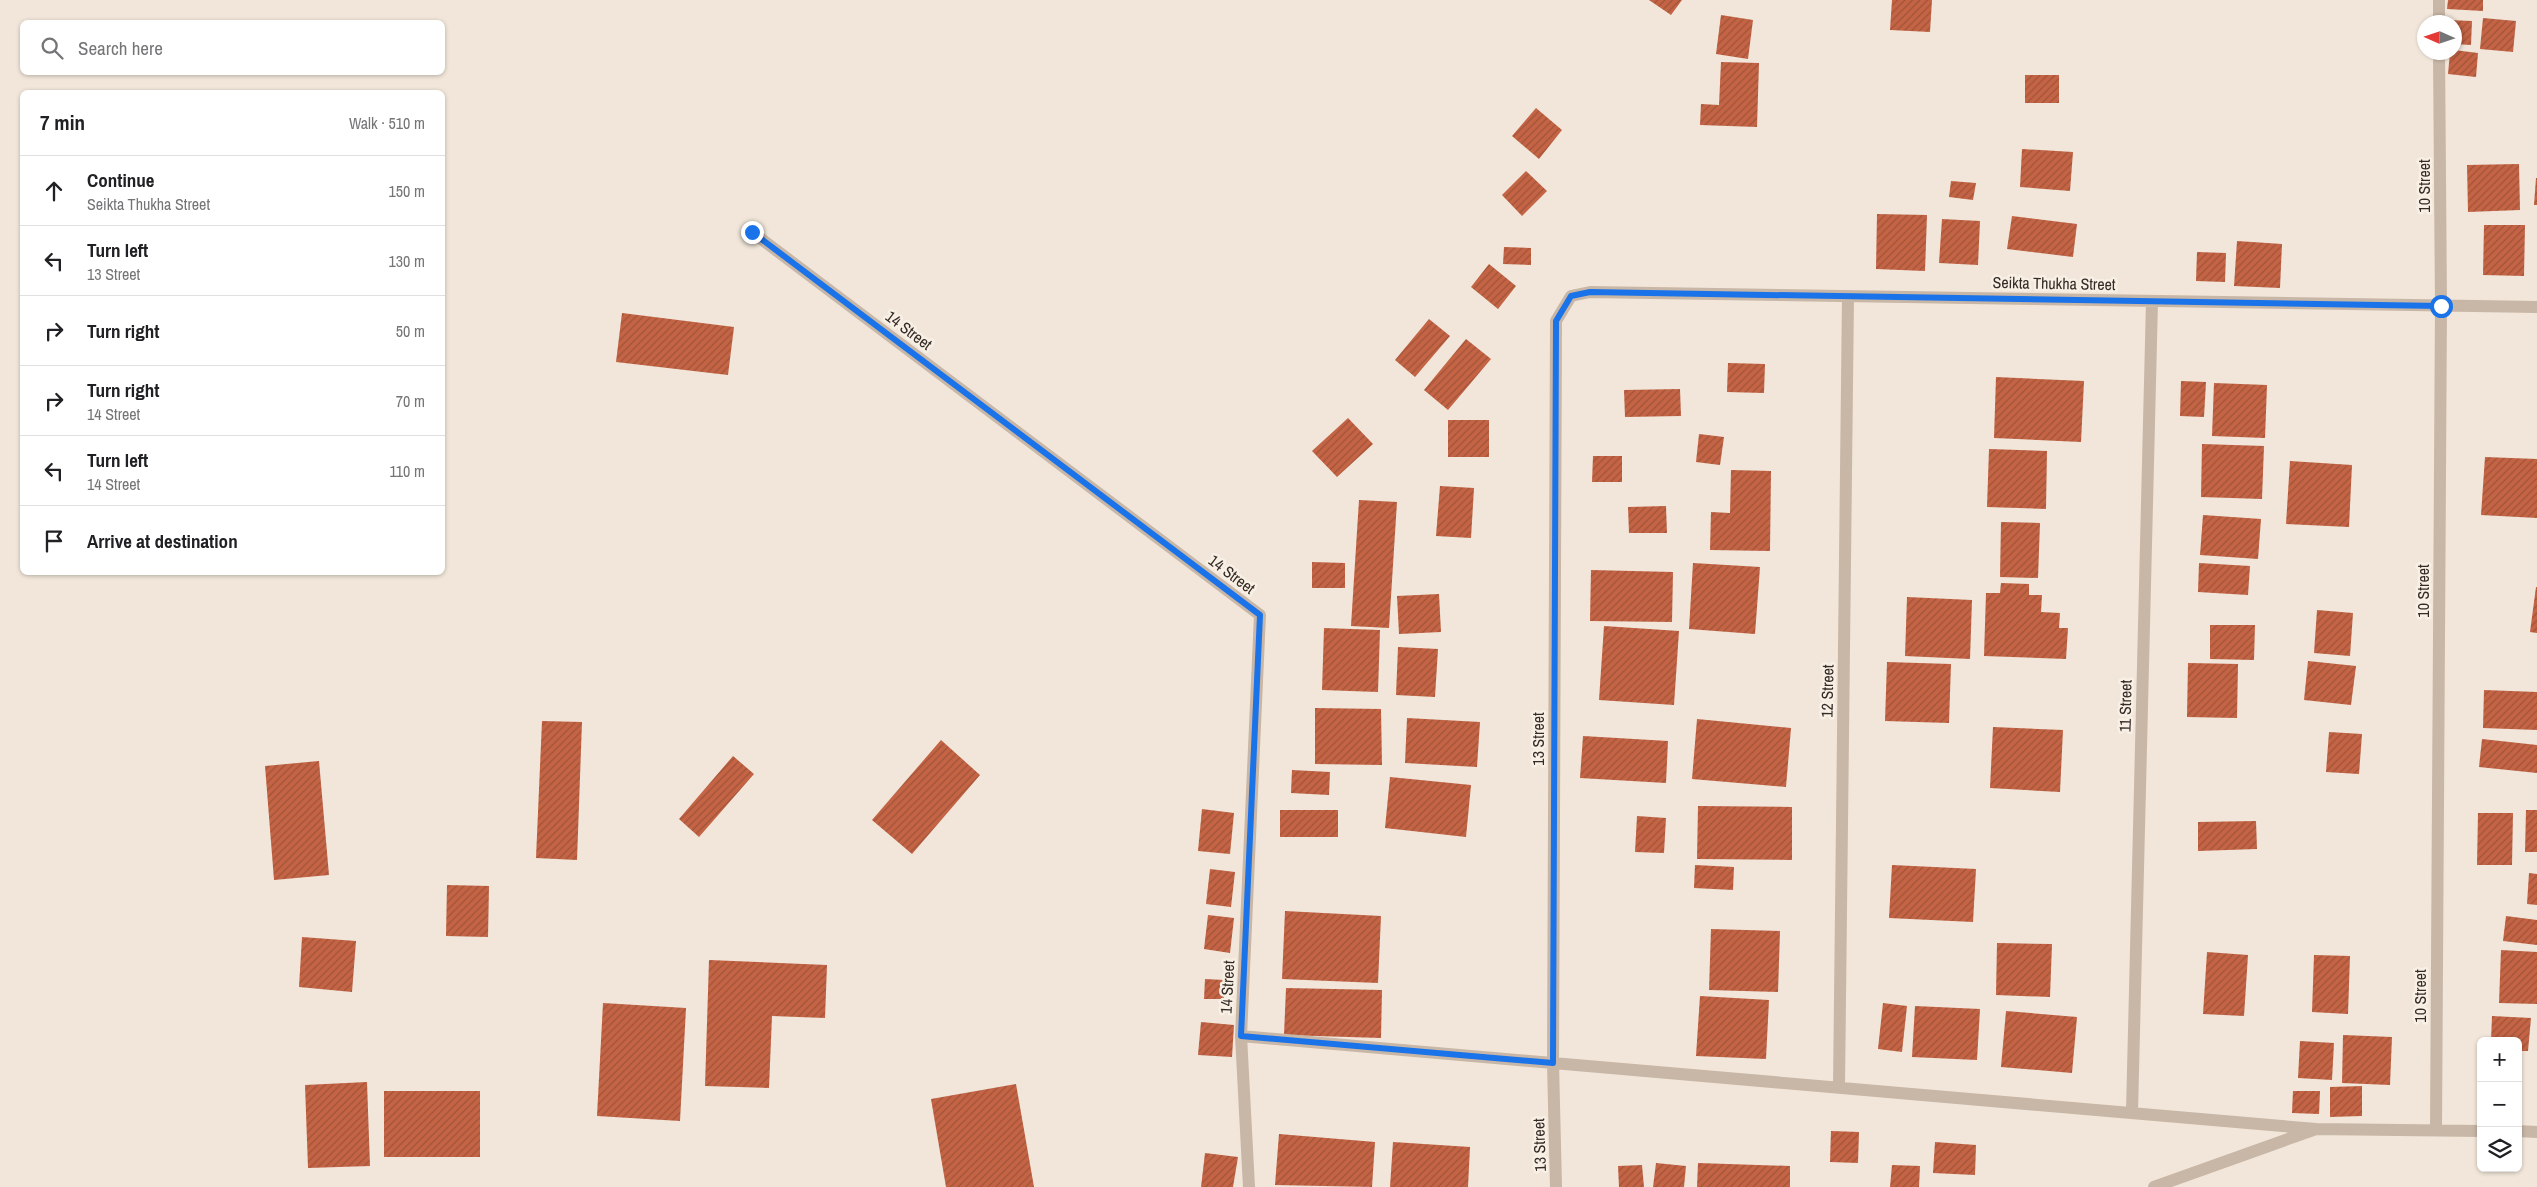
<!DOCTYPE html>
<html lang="en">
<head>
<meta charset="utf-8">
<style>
	body { margin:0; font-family:"Archivo Narrow",sans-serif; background:#f6f6f6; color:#202124 }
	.controls { position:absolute; right:15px; bottom:15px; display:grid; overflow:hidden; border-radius:8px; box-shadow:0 1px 4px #0004 }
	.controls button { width:45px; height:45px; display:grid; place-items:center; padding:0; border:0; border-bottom:1px solid #e0e0e0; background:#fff; color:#202124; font:25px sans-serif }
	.compass { position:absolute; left:2417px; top:15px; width:45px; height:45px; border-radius:50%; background:#fff; box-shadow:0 1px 4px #0004; rotate:273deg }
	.stop { position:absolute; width:15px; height:15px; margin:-11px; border:4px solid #1a73e8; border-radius:50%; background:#fff }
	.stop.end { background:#1a73e8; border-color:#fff; box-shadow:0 1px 5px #0008 }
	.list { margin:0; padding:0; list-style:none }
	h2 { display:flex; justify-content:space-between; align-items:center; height:65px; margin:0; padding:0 20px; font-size:21px }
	h2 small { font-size:16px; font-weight:400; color:#757577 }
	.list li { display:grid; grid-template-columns:32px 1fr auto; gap:15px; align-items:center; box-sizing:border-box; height:70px; padding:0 20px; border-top:1px solid #e0e0e0 }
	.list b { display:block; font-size:19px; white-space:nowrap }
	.list p { margin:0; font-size:16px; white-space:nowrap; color:#757577 }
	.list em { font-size:16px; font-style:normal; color:#757577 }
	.icon { flex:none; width:28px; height:28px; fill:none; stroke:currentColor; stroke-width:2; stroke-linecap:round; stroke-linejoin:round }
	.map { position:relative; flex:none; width:2537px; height:1187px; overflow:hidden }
	.search { position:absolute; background:#fff; box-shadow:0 1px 4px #0004; left:20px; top:20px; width:425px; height:55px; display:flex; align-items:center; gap:12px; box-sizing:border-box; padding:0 18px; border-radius:8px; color:#757577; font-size:19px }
	.panel { position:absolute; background:#fff; box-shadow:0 1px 4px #0004; left:20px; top:90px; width:425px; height:485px; border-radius:8px }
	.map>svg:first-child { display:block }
	.building { fill:url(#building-hatch) }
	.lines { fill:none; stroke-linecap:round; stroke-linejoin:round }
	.minor { stroke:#c8b6a6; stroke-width:12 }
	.route { stroke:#1a73e8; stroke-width:6 }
	.labels { text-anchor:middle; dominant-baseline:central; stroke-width:5; stroke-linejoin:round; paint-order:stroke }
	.street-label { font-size:16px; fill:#342b27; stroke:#f9f0e5 }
</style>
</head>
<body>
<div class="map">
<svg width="2537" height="1187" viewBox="0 0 2537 1187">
	<defs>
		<pattern id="building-hatch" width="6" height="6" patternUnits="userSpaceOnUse" patternTransform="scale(1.25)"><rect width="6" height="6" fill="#c46445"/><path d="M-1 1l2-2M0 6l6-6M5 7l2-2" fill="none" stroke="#a0533a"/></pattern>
	</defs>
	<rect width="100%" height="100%" fill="#f1e6d9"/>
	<!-- building -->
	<path class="building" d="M 1649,0 L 1682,0 L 1671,15 Z
		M 1892,0 L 1932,0 L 1930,32 L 1890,30 Z
		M 2448,0 L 2483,0 L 2483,11 L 2447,9 Z
		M 1721,15 L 1753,20 L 1748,59 L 1716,54 Z
		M 2483,18 L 2516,21 L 2513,52 L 2480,49 Z
		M 2449,20 L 2472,21 L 2471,45 L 2454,44 L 2454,22 L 2448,22 Z
		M 2454,50 L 2478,53 L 2476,77 L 2448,74 L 2450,52 L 2454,52 Z
		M 1721,62 L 1759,63 L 1757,127 L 1700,125 L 1701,104 L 1719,105 Z
		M 2025,75 L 2059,75 L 2059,103 L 2025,103 Z
		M 1536,108 L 1562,130 L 1539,159 L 1512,136 Z
		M 2022,149 L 2073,152 L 2070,191 L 2020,187 Z
		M 2519,164 L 2520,210 L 2468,212 L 2467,165 Z
		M 1526,171 L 1547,191 L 1522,216 L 1502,195 Z
		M 2536,178 L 2537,178 L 2537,205 L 2534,205 Z
		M 1951,181 L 1976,183 L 1973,200 L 1949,197 Z
		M 1877,214 L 1927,215 L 1925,271 L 1876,269 Z
		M 2012,216 L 2077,224 L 2073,257 L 2007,249 Z
		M 1942,219 L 1980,221 L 1978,265 L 1939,263 Z
		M 2484,225 L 2525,225 L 2524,276 L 2483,275 Z
		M 2237,241 L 2282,244 L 2280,288 L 2234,286 Z
		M 1504,247 L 1531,248 L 1531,265 L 1503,264 Z
		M 2197,252 L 2226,253 L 2225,282 L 2196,281 Z
		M 1489,264 L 1516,286 L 1498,309 L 1471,287 Z
		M 622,313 L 734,327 L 728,375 L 616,362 Z
		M 1429,319 L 1450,336 L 1415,377 L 1395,360 Z
		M 1466,339 L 1491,359 L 1448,410 L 1424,390 Z
		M 1728,363 L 1765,364 L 1764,393 L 1727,392 Z
		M 1996,377 L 2084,381 L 2081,442 L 1994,438 Z
		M 2181,381 L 2206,382 L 2204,417 L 2180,416 Z
		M 2214,383 L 2267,385 L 2265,438 L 2212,436 Z
		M 1680,389 L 1681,416 L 1625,417 L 1624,390 Z
		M 1348,418 L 1373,444 L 1337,477 L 1312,451 Z
		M 1448,420 L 1489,420 L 1489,457 L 1448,457 Z
		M 1699,434 L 1724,437 L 1720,465 L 1696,462 Z
		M 2202,444 L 2264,446 L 2262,499 L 2201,497 Z
		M 1989,449 L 2047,451 L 2046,509 L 1987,507 Z
		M 1593,456 L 1622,456 L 1622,482 L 1592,482 Z
		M 2485,457 L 2537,459 L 2537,518 L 2481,515 Z
		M 2290,461 L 2352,465 L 2349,527 L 2286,524 Z
		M 1731,470 L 1771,471 L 1770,551 L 1710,550 L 1711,512 L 1730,513 Z
		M 1440,486 L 1474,488 L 1471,538 L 1436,536 Z
		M 1359,500 L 1397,502 L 1389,628 L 1351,626 Z
		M 1666,506 L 1667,533 L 1629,533 L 1628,507 Z
		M 2203,515 L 2261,519 L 2258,559 L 2200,555 Z
		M 2001,522 L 2040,523 L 2038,578 L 2000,577 Z
		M 1312,562 L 1345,563 L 1345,588 L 1312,588 Z
		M 1693,563 L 1760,567 L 1755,634 L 1689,629 Z
		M 2199,563 L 2250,566 L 2248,595 L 2198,592 Z
		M 1591,570 L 1673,572 L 1672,622 L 1590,621 Z
		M 2001,583 L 2029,584 L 2029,595 L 2042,595 L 2041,612 L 2060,613 L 2059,628 L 2068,628 L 2066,659 L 1984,656 L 1986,593 L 2000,593 Z
		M 2536,587 L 2537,587 L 2537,633 L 2530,632 Z
		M 1439,594 L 1441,632 L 1399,634 L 1397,596 Z
		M 1907,597 L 1972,600 L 1970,659 L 1905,656 Z
		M 2317,610 L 2353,613 L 2350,656 L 2314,653 Z
		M 2210,625 L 2255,625 L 2254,660 L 2210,659 Z
		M 1604,626 L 1679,631 L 1674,705 L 1599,700 Z
		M 1324,628 L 1380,630 L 1378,692 L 1322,690 Z
		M 1398,647 L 1438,649 L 1435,697 L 1396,695 Z
		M 2308,661 L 2356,666 L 2351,705 L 2304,700 Z
		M 1887,662 L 1951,664 L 1949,723 L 1885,721 Z
		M 2188,663 L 2238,664 L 2237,718 L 2187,717 Z
		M 2484,690 L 2537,692 L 2537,730 L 2483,728 Z
		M 1315,708 L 1381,709 L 1382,765 L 1315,764 Z
		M 1407,718 L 1480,722 L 1477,767 L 1405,763 Z
		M 1697,719 L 1791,728 L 1786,787 L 1692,779 Z
		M 542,721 L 582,722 L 577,860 L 536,858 Z
		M 1993,727 L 2063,730 L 2060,792 L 1990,788 Z
		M 2329,732 L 2362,734 L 2359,774 L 2326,772 Z
		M 1583,736 L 1668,741 L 1666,783 L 1580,778 Z
		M 2482,739 L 2537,745 L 2537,773 L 2479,767 Z
		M 941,740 L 980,775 L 912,854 L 872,820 Z
		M 733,756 L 754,774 L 699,837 L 679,819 Z
		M 319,761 L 329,875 L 274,880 L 265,766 Z
		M 1292,770 L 1330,772 L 1329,795 L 1291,793 Z
		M 1390,777 L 1471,785 L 1466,837 L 1385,828 Z
		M 1698,806 L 1792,807 L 1792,860 L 1697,859 Z
		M 1202,809 L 1234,813 L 1230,854 L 1198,851 Z
		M 1280,810 L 1338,810 L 1338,837 L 1280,837 Z
		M 2526,810 L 2537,810 L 2537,852 L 2525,852 Z
		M 2478,813 L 2513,813 L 2512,865 L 2477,865 Z
		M 1637,816 L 1666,818 L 1664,853 L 1635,852 Z
		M 2256,821 L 2257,849 L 2198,851 L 2198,822 Z
		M 1695,865 L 1734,867 L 1733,890 L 1694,888 Z
		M 1892,865 L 1976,869 L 1973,922 L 1889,918 Z
		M 1210,869 L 1235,872 L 1231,907 L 1206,904 Z
		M 2529,873 L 2537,874 L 2537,905 L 2527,904 Z
		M 447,885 L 489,886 L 488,937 L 446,936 Z
		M 1285,911 L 1381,916 L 1378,983 L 1282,979 Z
		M 1208,915 L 1234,918 L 1230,953 L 1204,949 Z
		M 2506,916 L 2537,920 L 2537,945 L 2503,941 Z
		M 1711,929 L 1780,931 L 1778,992 L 1709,990 Z
		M 302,937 L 356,941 L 352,992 L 299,987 Z
		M 1997,943 L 2052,944 L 2050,997 L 1996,995 Z
		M 2501,950 L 2537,952 L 2537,1004 L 2499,1003 Z
		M 2207,952 L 2248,955 L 2244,1016 L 2203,1014 Z
		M 2314,955 L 2350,956 L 2348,1014 L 2312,1012 Z
		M 709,960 L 827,965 L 825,1018 L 772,1016 L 769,1088 L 705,1086 Z
		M 1205,979 L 1224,980 L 1224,999 L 1204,999 Z
		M 1286,988 L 1382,990 L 1381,1038 L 1284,1035 Z
		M 1700,996 L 1769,1000 L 1766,1059 L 1696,1056 Z
		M 603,1003 L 686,1008 L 680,1121 L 597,1116 Z
		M 1883,1003 L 1907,1006 L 1902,1052 L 1878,1049 Z
		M 1915,1006 L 1980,1009 L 1977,1060 L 1912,1057 Z
		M 2006,1011 L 2077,1017 L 2072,1073 L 2001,1067 Z
		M 2492,1016 L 2531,1018 L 2528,1051 L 2518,1051 L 2518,1041 L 2491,1041 Z
		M 1201,1022 L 1234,1025 L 1232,1057 L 1198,1055 Z
		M 2343,1035 L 2392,1037 L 2390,1085 L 2342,1083 Z
		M 2300,1041 L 2334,1043 L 2332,1080 L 2298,1078 Z
		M 367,1082 L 370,1166 L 308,1168 L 305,1085 Z
		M 1016,1084 L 1034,1187 L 946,1187 L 931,1099 Z
		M 2362,1086 L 2362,1116 L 2330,1117 L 2330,1087 Z
		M 384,1091 L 480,1091 L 480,1157 L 384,1157 Z
		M 2293,1091 L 2320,1091 L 2319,1114 L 2292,1113 Z
		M 1831,1131 L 1859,1132 L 1858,1163 L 1830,1162 Z
		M 1279,1134 L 1375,1142 L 1372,1187 L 1275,1185 Z
		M 1393,1142 L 1470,1147 L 1468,1187 L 1390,1187 Z
		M 1935,1142 L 1976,1145 L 1975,1175 L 1933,1173 Z
		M 1205,1153 L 1238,1157 L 1233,1187 L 1201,1187 Z
		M 1656,1163 L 1686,1166 L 1684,1187 L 1653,1187 Z
		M 1698,1163 L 1790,1166 L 1790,1187 L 1697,1187 Z
		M 1642,1165 L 1644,1187 L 1619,1187 L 1618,1166 Z
		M 1892,1165 L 1920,1166 L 1919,1187 L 1890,1187 Z"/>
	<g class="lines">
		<!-- minor -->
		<path class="minor" d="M 2439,0 L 2439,22
			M 752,232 L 1260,615 L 1241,1036 L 1249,1187
			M 1241,1036 L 2316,1129
			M 1839,1087 L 1848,296
			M 2132,1112 L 2152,301
			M 2436,1130 L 2441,306 L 2439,52
			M 2518,1131 L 2537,1132
			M 1556,1187 L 1553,1063 L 1556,321 L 1571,296 L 1590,292 L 2537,307
			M 2154,1187 L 2316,1129 L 2481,1131"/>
	</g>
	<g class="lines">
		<!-- route -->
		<path class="route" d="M 752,232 L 1260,615 L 1241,1036 L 1553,1063 L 1556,321 L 1571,296 L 1590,292 L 2441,306"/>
	</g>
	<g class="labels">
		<!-- street labels -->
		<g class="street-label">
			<text transform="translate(2424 186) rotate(-90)">10 Street</text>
			<text transform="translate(2054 283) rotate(1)">Seikta Thukha Street</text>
			<text transform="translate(909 330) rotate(37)">14 Street</text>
			<text transform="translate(1232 574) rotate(37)">14 Street</text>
			<text transform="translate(2423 591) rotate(-90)">10 Street</text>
			<text transform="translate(1827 691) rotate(-89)">12 Street</text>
			<text transform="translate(2125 706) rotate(-89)">11 Street</text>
			<text transform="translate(1538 739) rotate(-90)">13 Street</text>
			<text transform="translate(1227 987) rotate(-87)">14 Street</text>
			<text transform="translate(2420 996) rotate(-90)">10 Street</text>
			<text transform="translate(1539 1145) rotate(-92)">13 Street</text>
		</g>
	</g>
</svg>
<div class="controls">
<button>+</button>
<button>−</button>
<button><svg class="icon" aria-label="layers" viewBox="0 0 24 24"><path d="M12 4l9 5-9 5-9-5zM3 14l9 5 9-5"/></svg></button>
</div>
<svg class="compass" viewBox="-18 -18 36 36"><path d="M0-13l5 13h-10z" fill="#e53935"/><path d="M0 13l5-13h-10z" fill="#757577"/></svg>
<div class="stop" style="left:2441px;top:306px"></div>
<div class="stop end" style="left:752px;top:232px"></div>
<div class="search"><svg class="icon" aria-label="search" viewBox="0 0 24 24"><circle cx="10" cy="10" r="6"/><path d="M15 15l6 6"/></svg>Search here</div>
<section class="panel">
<h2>7 min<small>Walk · 510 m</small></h2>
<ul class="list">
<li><svg class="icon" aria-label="ahead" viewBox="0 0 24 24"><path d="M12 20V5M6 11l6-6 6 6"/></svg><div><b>Continue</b><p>Seikta Thukha Street</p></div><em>150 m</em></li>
<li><svg class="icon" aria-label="left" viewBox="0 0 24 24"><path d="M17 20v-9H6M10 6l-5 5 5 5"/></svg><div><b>Turn left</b><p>13 Street</p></div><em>130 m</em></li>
<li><svg class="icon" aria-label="right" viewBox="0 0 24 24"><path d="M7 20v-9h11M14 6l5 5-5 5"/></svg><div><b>Turn right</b></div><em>50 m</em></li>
<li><svg class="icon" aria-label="right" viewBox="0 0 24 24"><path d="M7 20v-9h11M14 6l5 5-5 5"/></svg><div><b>Turn right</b><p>14 Street</p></div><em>70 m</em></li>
<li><svg class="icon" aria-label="left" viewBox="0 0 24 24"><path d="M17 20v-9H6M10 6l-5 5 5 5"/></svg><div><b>Turn left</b><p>14 Street</p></div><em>110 m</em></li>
<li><svg class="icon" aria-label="arrive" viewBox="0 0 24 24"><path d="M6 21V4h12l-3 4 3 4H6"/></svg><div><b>Arrive at destination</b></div></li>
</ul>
</section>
</div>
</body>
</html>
